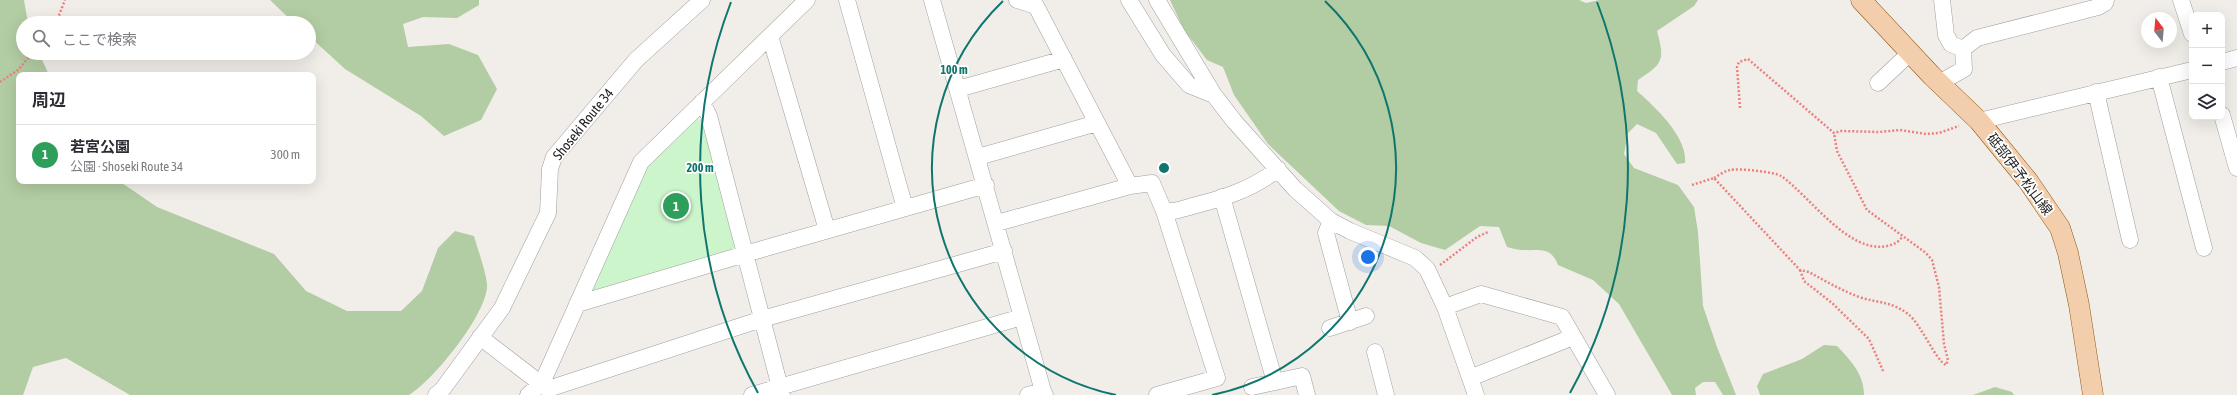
<!DOCTYPE html>
<html lang="ja">
<head>
<meta charset="utf-8">
<style>
	body { margin:0; font-family:"Asap Condensed","Noto Sans JP",sans-serif; background:#f2f2f3; color:#2b2b33 }
	.controls { position:absolute; right:12px; top:12px; display:grid; overflow:hidden; border-radius:8px; box-shadow:0 4px 16px #0002 }
	.controls button { width:36px; height:36px; display:grid; place-items:center; padding:0; border:0; border-bottom:1px solid #e1e1e2; background:#fff; color:#2b2b33; font:20px sans-serif }
	.compass { position:absolute; left:2141px; top:12px; width:36px; height:36px; border-radius:50%; background:#fff; box-shadow:0 4px 16px #0002; rotate:344deg }
	.you { position:absolute; left:1368px; top:257px; width:14px; height:14px; margin:-10px; border:3px solid #fff; border-radius:50%; background:#1a73e8; box-shadow:0 0 0 6px #1a73e833 }
	.badge { display:grid; place-items:center; width:26px; height:26px; border-radius:50%; background:#2563eb; color:#fff; font-size:13px; font-weight:700 }
	.pin { position:absolute; translate:-50% -50%; border:2px solid #fff; box-shadow:0 1px 4px #0006 }
	.list { margin:0; padding:0; list-style:none }
	h2 { display:flex; justify-content:space-between; align-items:center; height:52px; margin:0; padding:0 16px; font-size:17px }
	h2 small { font-size:13px; font-weight:400; color:#7c7c81 }
	.list li { display:grid; grid-template-columns:26px 1fr auto; gap:12px; align-items:center; box-sizing:border-box; height:60px; padding:0 16px; border-top:1px solid #e1e1e2 }
	.list b { display:block; font-size:15px; white-space:nowrap }
	.list p { margin:0; font-size:13px; white-space:nowrap; color:#7c7c81 }
	.list em { font-size:13px; font-style:normal; color:#7c7c81 }
	.icon { flex:none; width:22px; height:22px; fill:none; stroke:currentColor; stroke-width:2; stroke-linecap:round; stroke-linejoin:round }
	.map { position:relative; flex:none; width:2237px; height:395px; overflow:hidden }
	.search { position:absolute; background:#fff; box-shadow:0 4px 16px #0002; left:16px; top:16px; width:300px; height:44px; display:flex; align-items:center; gap:10px; box-sizing:border-box; padding:0 14px; border-radius:22px; color:#7c7c81; font-size:15px }
	.panel { position:absolute; background:#fff; box-shadow:0 4px 16px #0002; left:16px; top:72px; width:300px; height:112px; border-radius:8px }
	.map>svg:first-child { display:block }
	.forest { fill:#b2cca3 }
	.park { fill:#cdf5cc }
	.lines { fill:none; stroke-linecap:round; stroke-linejoin:round }
	.minor-casing { stroke:#9f9f9f; stroke-width:17 }
	.major-casing { stroke:#8f5910; stroke-width:21 }
	.path { stroke:#ec807f; stroke-width:2.5; stroke-dasharray:2 2; stroke-linecap:butt }
	.minor { stroke:#fff; stroke-width:16 }
	.major { stroke:#f3ceac; stroke-width:20 }
	.ring { fill:none; stroke:#0f766e; stroke-width:2 }
	.labels { text-anchor:middle; dominant-baseline:central; stroke-width:3.5; stroke-linejoin:round; paint-order:stroke }
	.street-label { font-size:14px; fill:#222; stroke:#fff }
	.centre { fill:#0f766e; stroke:#fff; stroke-width:2 }
	.ring-label { font-size:12px; text-anchor:middle; font-weight:bold; fill:#0f766e; stroke:#fff; stroke-width:3.5; stroke-linejoin:round; paint-order:stroke }
</style>
</head>
<body>
<div class="map">
<svg width="2237" height="395" viewBox="0 0 2237 395">
	<rect width="100%" height="100%" fill="#f1eee9"/>
	<!-- forest -->
	<path class="forest" d="M 0,0 L 24,0 L 28,23 L 23,23 L 23,53 L 39,53 L 49,75 L 19,75 L 19,181 L 119,181 L 157,207 L 274,254 L 306,291 L 347,311 L 401,311 L 422,291 L 438,248 L 455,231 L 474,236 C 478,251 485,268 487,284 C 489,312 433,381 409,395 L 130,395 L 66,358 L 33,367 L 23,395 L 0,395 Z
		M 270,0 L 479,0 L 479,5 L 457,18 L 423,17 L 403,24 L 408,47 L 449,44 L 478,55 L 497,89 L 481,120 L 444,136 L 421,116 L 345,69 L 309,36 L 309,23 L 294,23 Z
		M 1170,0 L 1579,0 L 1586,3 L 1599,0 L 1698,0 L 1694,6 L 1657,31 C 1665,60 1663,64 1638,80 L 1637,91 C 1655,107 1688,137 1685,163 L 1677,164 L 1656,133 L 1637,124 L 1628,133 L 1624,154 L 1634,168 L 1678,185 L 1694,207 L 1698,232 L 1703,306 L 1717,347 L 1736,395 L 1723,395 L 1715,382 L 1703,382 L 1695,388 L 1696,395 L 1672,395 L 1619,304 L 1593,280 L 1558,265 C 1551,246 1539,251 1523,250 C 1518,250 1512,248 1507,247 L 1499,227 L 1480,226 L 1445,250 L 1421,243 L 1389,226 L 1366,225 L 1339,211 L 1268,144 L 1234,95 L 1223,67 L 1207,60 L 1184,30 Z
		M 1824,345 L 1837,346 C 1851,361 1864,374 1864,395 L 1760,395 L 1757,386 L 1763,374 L 1802,359 Z
		M 1995,387 L 2012,392 L 2014,395 L 1973,395 Z"/>
	<!-- park -->
	<path class="park" d="M 695,118 L 705,122 L 739,252 L 593,296 L 587,288 L 648,162 Z"/>
	<g class="lines">
		<defs>
			<path id="minor" d="M 847,0 L 905,208
				M 932,0 L 1043,391
				M 1017,0 L 1036,6 L 1130,186 L 1152,183 L 1164,211 L 1217,378 L 1157,395
				M 1129,0 L 1163,55 L 1189,85 L 1214,95
				M 1157,0 L 1214,95 L 1234,121 L 1295,189 L 1331,221 L 1350,231 L 1415,258 L 1427,269 L 1445,307 L 1476,395
				M 1942,0 L 1946,35 L 1951,44 L 1963,49 L 1977,38 L 2098,7 L 2105,3 L 2106,0
				M 2181,0 L 2192,34
				M 770,36 L 827,230
				M 2222,62 L 2237,58
				M 2159,77 L 2204,248
				M 1878,83 L 1910,53
				M 1939,83 L 1964,69 L 1963,49
				M 958,89 L 1064,59
				M 2096,92 L 2130,240
				M 702,102 L 709,116 L 782,395
				M 2222,115 L 2237,168
				M 1979,121 L 2192,70
				M 978,157 L 1097,123
				M 1222,197 L 1275,382
				M 1164,211 L 1174,211 C 1212,201 1246,194 1278,169
				M 1331,221 L 1326,233 L 1350,322
				M 997,223 L 1130,186
				M 577,304 L 745,254 L 986,185
				M 1445,307 L 1481,294 L 1562,317 L 1607,395
				M 1330,328 L 1366,316
				M 480,337 L 549,390
				M 1375,352 L 1386,395
				M 1470,378 L 1573,337
				M 1252,387 L 1302,376 L 1307,395
				M 548,389 L 762,319 L 1004,251
				M 436,395 L 442,390 L 502,308 L 548,213 L 550,169 L 554,157 L 636,60 L 702,0
				M 528,395 L 542,383 L 641,162 L 807,0
				M 752,395 L 1022,317
				M 1028,395 L 1043,391 L 1045,395"/>
			<path id="major" d="M 1861,0 L 1932,76 L 1979,121 L 2028,181 L 2060,228 L 2068,253 L 2079,305 L 2093,395"/>
		</defs>
		<!-- minor casing -->
		<use href="#minor" class="minor-casing"/>
		<!-- major casing -->
		<use href="#major" class="major-casing"/>
		<!-- path -->
		<path class="path" d="M 56,23 L 65,0
			M 0,82 L 18,70 L 32,53
			M 1740,108 L 1737,67 L 1739,62 L 1748,59 L 1834,133 L 1841,131 L 1879,132 L 1900,130 L 1926,134 L 1939,133 L 1959,126
			M 1714,178 C 1719,175 1725,171 1730,170 C 1738,168 1775,172 1781,176 C 1810,196 1848,254 1887,246 C 1893,245 1899,242 1902,237
			M 1692,185 L 1714,178 L 1800,270 L 1809,272 C 1825,281 1841,290 1859,297 C 1877,303 1891,301 1908,314 C 1921,324 1936,361 1946,365 L 1948,360 L 1944,344 L 1939,287 L 1932,260 L 1926,253 L 1867,210 L 1837,151 L 1834,133
			M 1440,265 L 1477,237 L 1488,232
			M 1800,270 L 1804,281 L 1832,303 L 1869,339 L 1884,373"/>
		<!-- minor -->
		<use href="#minor" class="minor"/>
		<!-- major -->
		<use href="#major" class="major"/>
	</g>
	<!-- distance rings -->
	<g class="ring">
		<path d="M1116 395A232 232 0 0 1 1003 1M1325 1A232 232 0 0 1 1212 395"/>
		<path d="M758 393A464 464 0 0 1 731 2M1597 2A464 464 0 0 1 1570 393"/>
	</g>
	<g class="labels">
		<!-- street labels -->
		<g class="street-label">
			<text transform="translate(583 124) rotate(-51)">Shoseki Route 34</text>
			<text transform="translate(2020 174) rotate(53)">砥部伊予松山線</text>
		</g>
	</g>
	<circle cx="1164" cy="168" r="6" class="centre"/>
	<g class="ring-label">
		<text x="954" y="74">100 m</text>
		<text x="700" y="172">200 m</text>
	</g>
</svg>
<div class="controls">
<button>+</button>
<button>−</button>
<button><svg class="icon" aria-label="layers" viewBox="0 0 24 24"><path d="M12 4l9 5-9 5-9-5zM3 14l9 5 9-5"/></svg></button>
</div>
<svg class="compass" viewBox="-18 -18 36 36"><path d="M0-13l5 13h-10z" fill="#e53935"/><path d="M0 13l5-13h-10z" fill="#7c7c81"/></svg>
<div class="you"></div>
<div class="pin badge" style="left:676px;top:206px;background:#2e9e5b">1</div>
<div class="search"><svg class="icon" aria-label="search" viewBox="0 0 24 24"><circle cx="10" cy="10" r="6"/><path d="M15 15l6 6"/></svg>ここで検索</div>
<section class="panel">
<h2>周辺<small></small></h2>
<ul class="list">
<li><span class="badge" style="background:#2e9e5b">1</span><div><b>若宮公園</b><p>公園 · Shoseki Route 34</p></div><em>300 m</em></li>
</ul>
</section>
</div>
</body>
</html>
